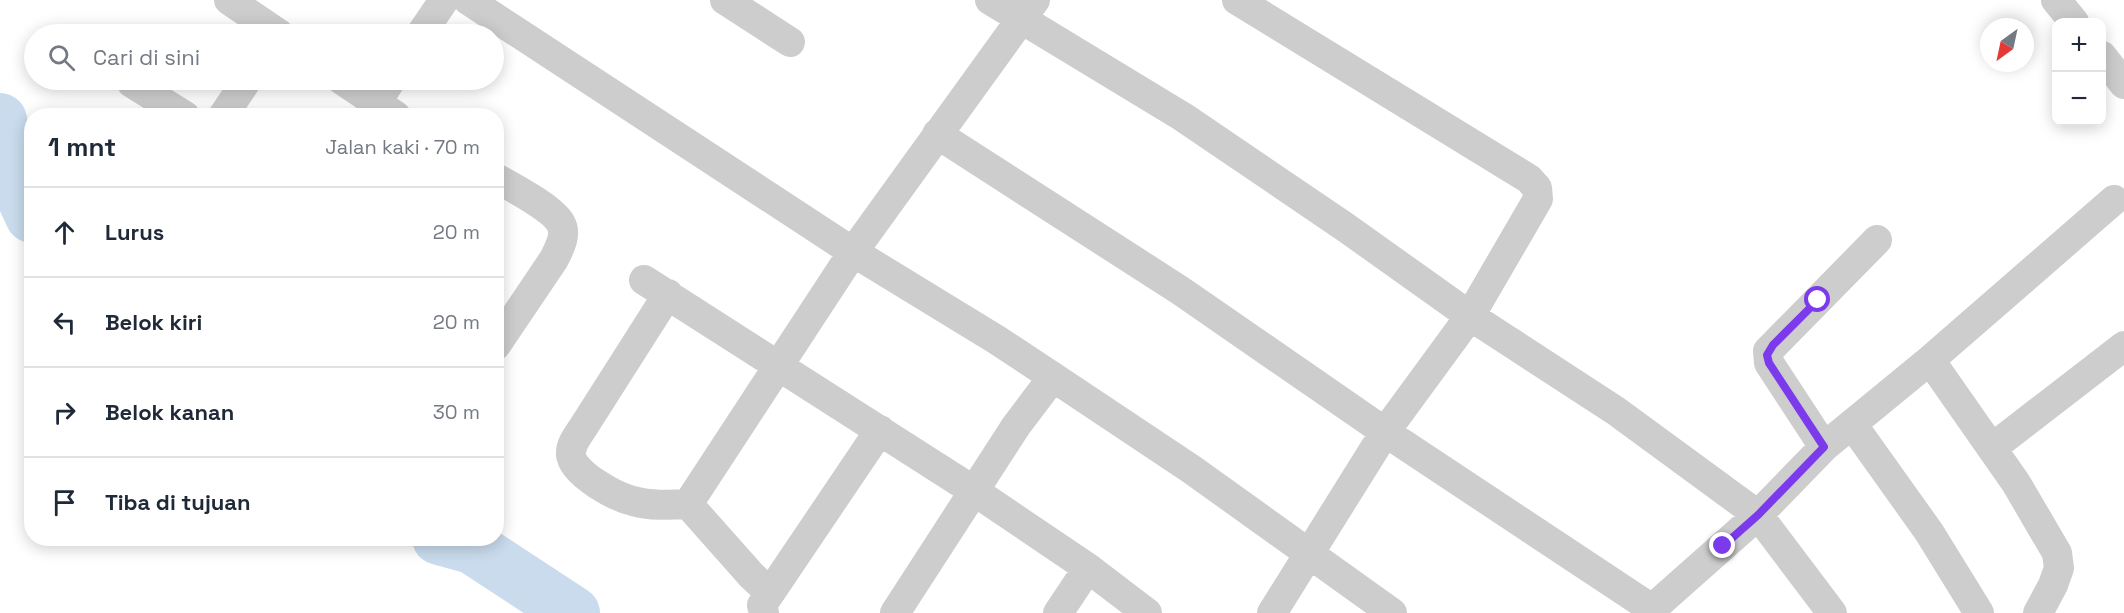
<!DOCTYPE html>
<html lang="id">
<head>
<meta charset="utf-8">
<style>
	body { margin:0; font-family:"Space Grotesk",sans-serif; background:#f6f6f7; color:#1f2937 }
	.controls { position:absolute; right:18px; top:18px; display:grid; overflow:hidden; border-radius:12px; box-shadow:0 3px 15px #0003 }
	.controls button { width:54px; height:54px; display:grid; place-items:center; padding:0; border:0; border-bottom:2px solid #e0e1e3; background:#fff; color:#1f2937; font:30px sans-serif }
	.compass { position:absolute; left:1980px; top:18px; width:54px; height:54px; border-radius:50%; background:#fff; box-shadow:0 3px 15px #0003; rotate:213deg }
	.stop { position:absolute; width:18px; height:18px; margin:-14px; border:4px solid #7c3aed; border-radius:50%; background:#fff }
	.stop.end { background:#7c3aed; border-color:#fff; box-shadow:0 2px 6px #0008 }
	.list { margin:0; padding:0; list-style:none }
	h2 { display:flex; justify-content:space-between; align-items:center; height:78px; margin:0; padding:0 24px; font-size:26px }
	h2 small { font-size:20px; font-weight:400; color:#747a83 }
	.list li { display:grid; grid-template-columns:39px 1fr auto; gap:18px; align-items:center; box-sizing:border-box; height:90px; padding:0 24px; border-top:2px solid #e0e1e3 }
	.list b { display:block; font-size:22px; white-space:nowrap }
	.list em { font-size:20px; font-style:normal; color:#747a83 }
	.icon { flex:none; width:33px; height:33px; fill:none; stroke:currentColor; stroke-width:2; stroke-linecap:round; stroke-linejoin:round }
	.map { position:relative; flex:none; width:2124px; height:613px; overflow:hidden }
	.search { position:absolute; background:#fff; box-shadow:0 3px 15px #0003; left:24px; top:24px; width:480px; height:66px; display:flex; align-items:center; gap:15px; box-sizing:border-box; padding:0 21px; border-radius:33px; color:#747a83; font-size:22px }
	.panel { position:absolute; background:#fff; box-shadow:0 3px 15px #0003; left:24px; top:108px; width:480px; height:438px; border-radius:24px }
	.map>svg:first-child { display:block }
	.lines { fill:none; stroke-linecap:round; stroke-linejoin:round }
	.river { stroke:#c9dbed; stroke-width:54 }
	.minor { stroke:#cdcdcd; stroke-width:30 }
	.route { stroke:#7c3aed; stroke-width:8 }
</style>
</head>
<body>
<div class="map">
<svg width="2124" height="613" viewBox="0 0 2124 613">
	<rect width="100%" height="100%" fill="#fff"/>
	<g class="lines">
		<!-- river -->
		<path class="river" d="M 0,120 L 10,168 L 32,216
			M 439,538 L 472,547 L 573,613"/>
		<!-- minor -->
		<path class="minor" d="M 229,0 L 279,34
			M 468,0 L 853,252 L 997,340 L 1053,377 L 1191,469 L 1392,613
			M 725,0 L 790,42
			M 990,0 L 1183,117 L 1345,227 L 1470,316 L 1616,411 L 1758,515 L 1832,613
			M 1237,0 L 1529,179 L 1537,188 L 1538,199 L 1470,316 L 1385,432 L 1272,613
			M 2056,0 L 2074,22
			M 421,34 L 444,0
			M 2102,56 L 2124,84
			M 342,80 L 396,116
			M 132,83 L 185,116
			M 223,116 L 247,80
			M 368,116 L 391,80
			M 937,134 L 1181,291 L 1385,432 L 1652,609 L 1655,613
			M 496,178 C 512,187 554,209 561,224 C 567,235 559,249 554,259 L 496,345
			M 644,280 L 974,491 L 1088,568 L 1147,613
			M 668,294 L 584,426 C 579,434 570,444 571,455 C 573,474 616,497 633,501 C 650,506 670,505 688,504
			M 1930,360 L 2016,483 L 2057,553 L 2059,568 L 2053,585 L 2038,613
			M 1852,424 L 1929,532 L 1979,613
			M 1824,447 L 1769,363 L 1768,351 L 1877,240
			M 1992,448 L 2124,346
			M 770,593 L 880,430
			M 1652,609 L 1758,515 L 1824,447 L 1930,360 L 2114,200
			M 764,613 L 762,605 L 770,593 L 751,575 L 688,504 L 853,252 L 1035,0
			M 895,613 L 1016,426 L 1053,377
			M 1058,613 L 1088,568"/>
	</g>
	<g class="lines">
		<!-- route -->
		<path class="route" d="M 1723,546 L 1758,515 L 1824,447 L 1769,363 L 1767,355 L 1773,345 L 1818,300"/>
	</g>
</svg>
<div class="controls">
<button>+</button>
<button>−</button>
</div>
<svg class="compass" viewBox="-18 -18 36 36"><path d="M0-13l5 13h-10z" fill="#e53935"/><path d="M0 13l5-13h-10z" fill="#747a83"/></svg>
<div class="stop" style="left:1818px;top:300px"></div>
<div class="stop end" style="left:1723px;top:546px"></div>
<div class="search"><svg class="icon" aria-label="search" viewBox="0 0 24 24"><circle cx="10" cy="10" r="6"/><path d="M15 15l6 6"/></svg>Cari di sini</div>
<section class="panel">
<h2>1 mnt<small>Jalan kaki · 70 m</small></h2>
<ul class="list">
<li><svg class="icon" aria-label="ahead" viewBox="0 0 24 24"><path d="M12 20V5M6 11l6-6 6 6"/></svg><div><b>Lurus</b></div><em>20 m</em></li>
<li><svg class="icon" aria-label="left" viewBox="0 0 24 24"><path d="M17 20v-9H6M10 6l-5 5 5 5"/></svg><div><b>Belok kiri</b></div><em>20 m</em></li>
<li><svg class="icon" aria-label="right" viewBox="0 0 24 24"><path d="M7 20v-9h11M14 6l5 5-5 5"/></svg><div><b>Belok kanan</b></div><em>30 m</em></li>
<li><svg class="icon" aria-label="arrive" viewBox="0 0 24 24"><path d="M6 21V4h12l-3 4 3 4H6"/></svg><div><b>Tiba di tujuan</b></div></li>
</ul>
</section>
</div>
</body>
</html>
